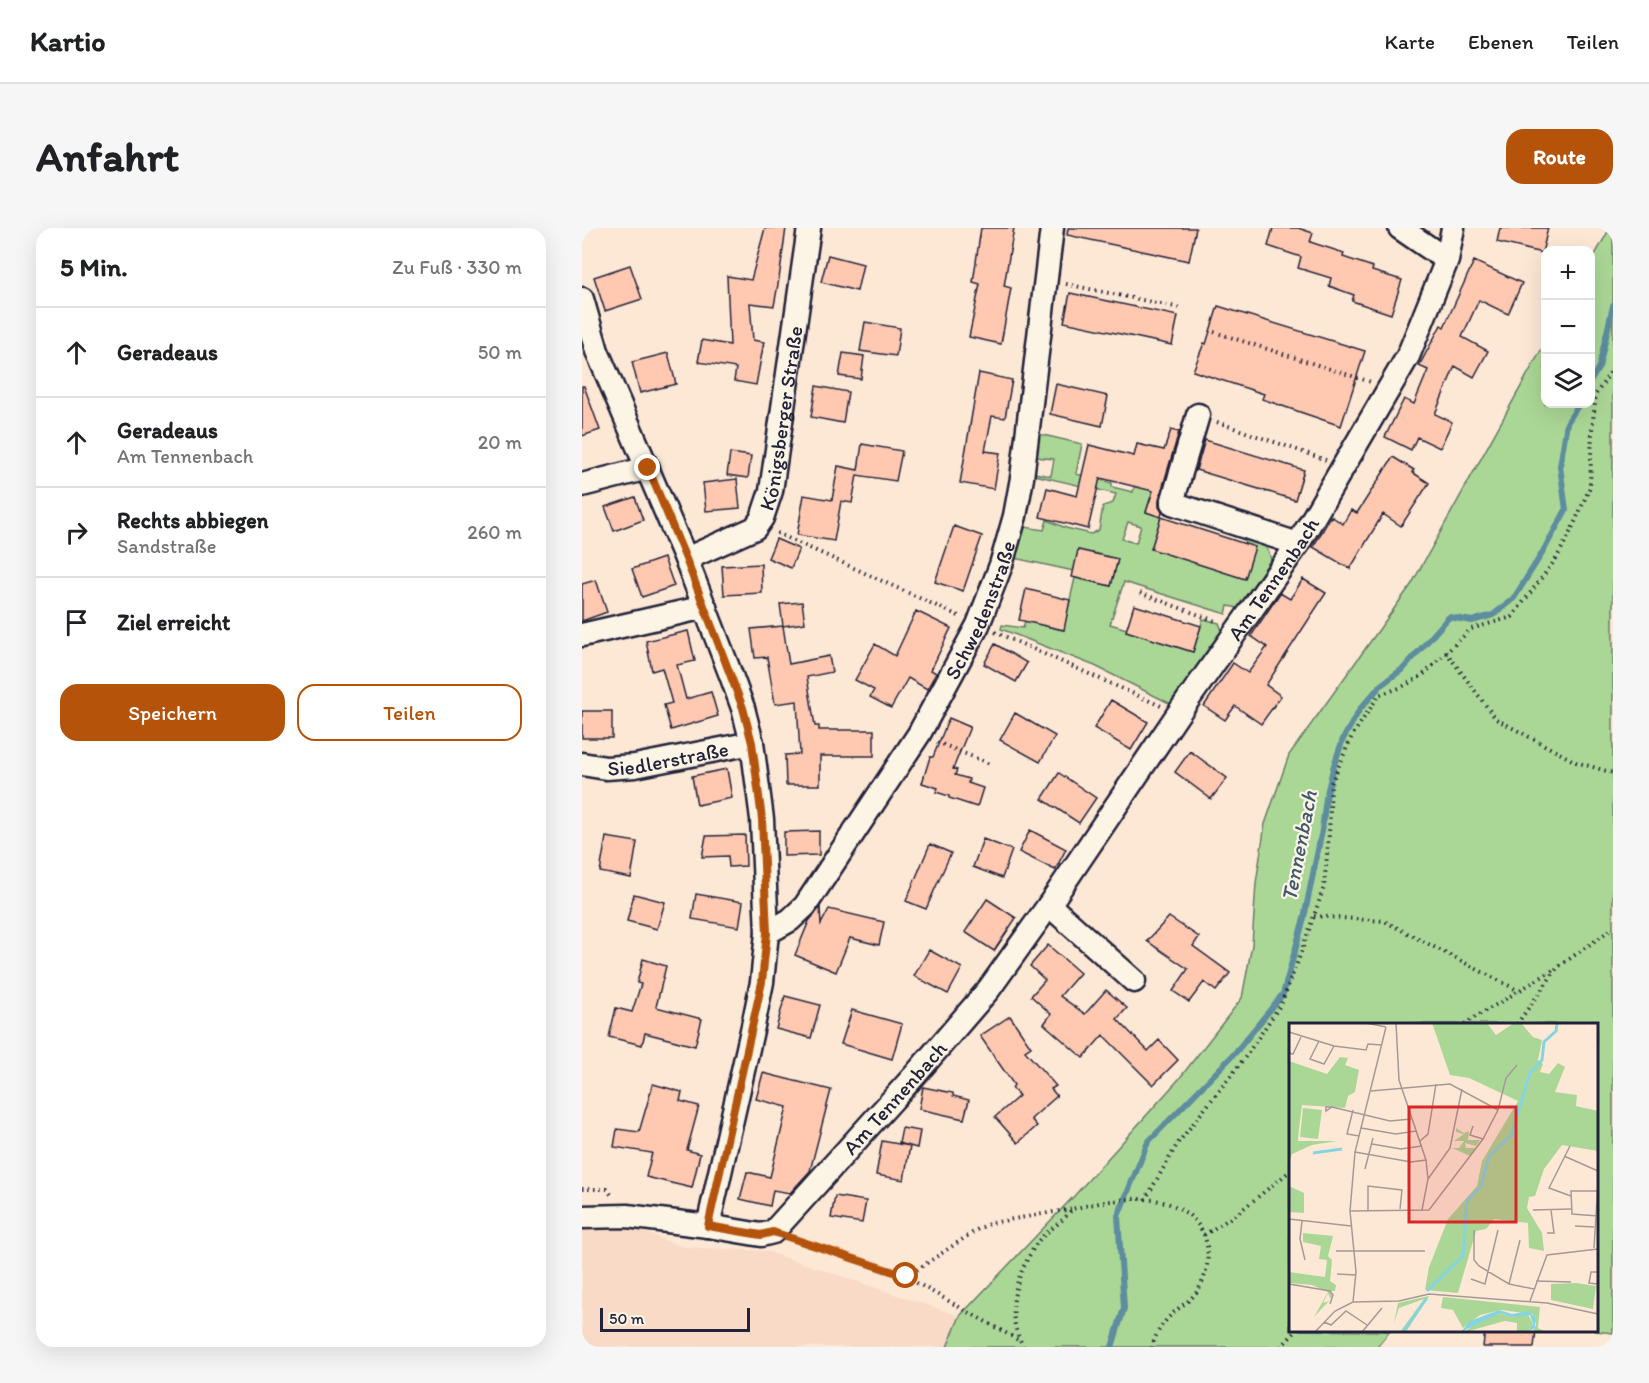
<!DOCTYPE html>
<html lang="de">
<head>
<meta charset="utf-8">
<style>
	body { margin:0; font-family:Itim,sans-serif; background:#f6f6f6; color:#202124 }
	.controls { position:absolute; right:18px; top:18px; display:grid; overflow:hidden; border-radius:12px; box-shadow:0 6px 24px #0002 }
	.controls button { width:54px; height:54px; display:grid; place-items:center; padding:0; border:0; border-bottom:2px solid #e0e0e0; background:#fff; color:#202124; font:30px sans-serif }
	.scale { position:absolute; left:18px; bottom:15px; width:150px; box-sizing:border-box; padding-left:6px; border:3px solid #22223b; border-top:0; font-size:16px; line-height:21px; white-space:nowrap; color:#22223b; -webkit-text-stroke:4px #fcf5e5; paint-order:stroke }
	.stop { position:absolute; width:18px; height:18px; margin:-14px; border:4px solid #b45309; border-radius:50%; background:#fff }
	.stop.end { background:#b45309; border-color:#fff; box-shadow:0 2px 6px #0008 }
	.list { margin:0; padding:0; list-style:none }
	h2 { display:flex; justify-content:space-between; align-items:center; height:78px; margin:0; padding:0 24px; font-size:26px }
	h2 small { font-size:20px; font-weight:400; color:#757577 }
	.list li { display:grid; grid-template-columns:39px 1fr auto; gap:18px; align-items:center; box-sizing:border-box; height:90px; padding:0 24px; border-top:2px solid #e0e0e0 }
	.list b { display:block; font-size:22px; white-space:nowrap }
	.list p { margin:0; font-size:20px; white-space:nowrap; color:#757577 }
	.list em { font-size:20px; font-style:normal; color:#757577 }
	.actions { display:flex; gap:12px; padding:18px 24px }
	.actions a { flex:1; padding:14px 0; border:2px solid #b45309; border-radius:18px; text-align:center; font-size:21px; color:#b45309 }
	.actions .main { background:#b45309; color:#fff }
	.icon { flex:none; width:33px; height:33px; fill:none; stroke:currentColor; stroke-width:2; stroke-linecap:round; stroke-linejoin:round }
	.map { position:relative; flex:none; width:1031px; height:1119px; overflow:hidden; border-radius:18px }
	header { display:flex; align-items:center; gap:36px; box-sizing:border-box; height:84px; padding:0 30px; background:#fff; border-bottom:2px solid #e0e0e0 }
	header strong { font-size:28px }
	nav { display:flex; gap:33px; margin-inline-start:auto; font-size:21px }
	.intro { display:flex; align-items:center; justify-content:space-between; box-sizing:border-box; height:144px; padding:0 36px }
	h1 { margin:0; font-size:42px }
	.button { padding:15px 27px; border-radius:18px; background:#b45309; color:#fff; font-size:21px; font-weight:700 }
	main { display:flex; gap:36px; padding:0 36px }
	aside { flex:1; background:#fff; border-radius:18px; box-shadow:0 6px 24px #0002 }
	.map>svg:first-child { display:block }
	.built { fill:#f9dac7 }
	.green { fill:#abd796; stroke:#667c68; stroke-width:1.5; fill-rule:evenodd }
	.lines { fill:none; stroke-linecap:round; stroke-linejoin:round }
	.stream { stroke:#5d8d9e; stroke-width:6 }
	.building { fill:#fec8b1; stroke:#22223b; stroke-width:1.5 }
	.street-casing { stroke:#22223b; stroke-width:27 }
	.path { stroke:#22223b; stroke-width:4; stroke-dasharray:1.5 4.5; stroke-linecap:butt }
	.street { stroke:#fcf5e5; stroke-width:22 }
	.route { stroke:#b45309; stroke-width:8 }
	.labels { text-anchor:middle; dominant-baseline:central; stroke-width:4.5; stroke-linejoin:round; paint-order:stroke }
	.street-label { font-size:21px; fill:#22223b; stroke:#fcf5e5 }
	.water-label { font-size:22px; font-style:italic; fill:#40586d; stroke:#fcf5e5 }
	.inset-river { fill:none; stroke:#85d5e0; stroke-width:3 }
	.inset-road { fill:none; stroke:#a59997; stroke-width:1.5 }
	.view { fill:#d62828; fill-opacity:0.15; stroke:#d62828; stroke-width:3 }
	.inset-edge { fill:none; stroke:#22223b; stroke-width:3 }
</style>
</head>
<body>
<header>
<strong>Kartio</strong>
<nav><a>Karte</a><a>Ebenen</a><a>Teilen</a></nav>
</header>
<div class="intro"><h1>Anfahrt</h1><a class="button">Route</a></div>
<main>
<aside>
<h2>5 Min.<small>Zu Fuß · 330 m</small></h2>
<ul class="list">
<li><svg class="icon" aria-label="ahead" viewBox="0 0 24 24"><path d="M12 20V5M6 11l6-6 6 6"/></svg><div><b>Geradeaus</b></div><em>50 m</em></li>
<li><svg class="icon" aria-label="ahead" viewBox="0 0 24 24"><path d="M12 20V5M6 11l6-6 6 6"/></svg><div><b>Geradeaus</b><p>Am Tennenbach</p></div><em>20 m</em></li>
<li><svg class="icon" aria-label="right" viewBox="0 0 24 24"><path d="M7 20v-9h11M14 6l5 5-5 5"/></svg><div><b>Rechts abbiegen</b><p>Sandstraße</p></div><em>260 m</em></li>
<li><svg class="icon" aria-label="arrive" viewBox="0 0 24 24"><path d="M6 21V4h12l-3 4 3 4H6"/></svg><div><b>Ziel erreicht</b></div></li>
</ul>
<div class="actions"><a class="main">Speichern</a><a>Teilen</a></div>
</aside>
<div class="map">
<svg width="1031" height="1119" viewBox="0 0 1031 1119">
	<rect width="100%" height="100%" fill="#fde8d5"/>
	<filter id="ink" filterUnits="userSpaceOnUse"><feTurbulence type="fractalNoise" baseFrequency=".0167" numOctaves="2"/><feDisplacementMap in="SourceGraphic" scale="12" xChannelSelector="R" yChannelSelector="G"/><feConvolveMatrix kernelMatrix="1 2 1 2 8 2 1 2 1" color-interpolation-filters="sRGB"/></filter>
	<g filter="url(#ink)">
		<!-- built -->
		<path class="built" d="M 45,998 L 102,1019 L 184,1023 L 378,1088 L 365,1119 L 0,1119 L 0,999 Z"/>
		<!-- green -->
		<path class="green" d="M 1028,0 L 1031,0 L 1031,1105 L 1013,1103 L 1014,1102 L 1014,796 L 708,796 L 708,1102 L 808,1103 L 795,1119 L 365,1119 L 378,1088 L 493,967 L 597,851 L 660,770 L 670,717 L 674,655 L 683,596 L 707,527 L 829,357 L 963,115 L 963,176 L 1008,176 L 1009,34 Z
			M 457,206 L 500,216 L 494,246 L 530,255 L 530,259 L 551,264 L 557,239 L 578,238 L 564,284 L 579,289 L 569,321 L 662,316 L 664,310 C 678,316 685,315 689,331 L 656,380 L 646,378 L 644,386 L 542,354 L 528,396 L 545,401 L 544,403 L 611,424 L 621,391 L 637,395 L 641,405 L 593,478 L 513,438 L 419,401 L 420,397 L 441,400 L 443,393 L 481,402 L 493,350 L 529,358 L 536,331 L 497,322 L 492,343 L 432,330 L 443,299 L 462,302 L 465,292 L 484,300 L 509,306 L 517,302 L 521,278 L 531,275 L 534,266 L 452,247 L 452,245 L 469,248 L 472,231 L 454,229 ZM 546,294 L 559,298 L 554,315 L 540,311 Z"/>
		<g class="lines">
			<!-- stream -->
			<path class="stream" d="M 1008,154 L 1017,139 L 1031,78
				M 530,1119 L 542,1080 L 536,988 L 566,914 L 653,825 L 701,766 L 722,690 L 740,602 L 744,570 L 752,537 L 761,511 L 778,481 L 799,457 L 822,440 L 867,389 L 890,393 L 911,387 L 932,370 L 959,327 L 984,282 L 978,238 L 985,195 L 997,176"/>
		</g>
		<!-- building -->
		<path class="building" d="M 183,0 L 204,0 L 197,51 L 192,78 L 168,75 L 171,112 L 182,114 L 174,157 L 152,153 L 154,140 L 116,134 L 120,112 L 148,117 L 145,48 L 169,52 Z
			M 399,0 L 432,0 L 422,58 L 429,60 L 419,116 L 387,109 L 398,56 L 391,54 Z
			M 486,0 L 614,0 L 607,33 L 485,7 Z
			M 691,0 L 716,0 L 731,5 L 728,14 L 762,25 L 761,29 L 791,39 L 790,43 L 820,52 L 809,86 L 770,73 L 772,67 L 747,58 L 749,50 L 716,40 L 719,29 L 686,18 Z
			M 918,0 L 966,0 L 960,25 L 915,14 Z
			M 246,27 L 281,36 L 275,63 L 239,54 Z
			M 892,33 L 940,55 L 926,86 L 897,72 L 880,109 L 906,123 L 892,149 L 873,138 L 853,186 L 870,194 L 858,220 L 835,209 L 829,222 L 803,209 L 822,171 L 832,176 L 846,142 L 837,138 L 859,97 L 862,99 Z
			M 48,37 L 60,71 L 23,83 L 12,49 Z
			M 488,65 L 596,88 L 590,117 L 482,94 Z
			M 636,78 L 783,123 L 759,198 L 680,171 L 682,166 L 611,143 L 622,115 L 624,116 Z
			M 283,94 L 318,100 L 314,128 L 278,123 Z
			M 86,125 L 94,156 L 58,165 L 50,134 Z
			M 261,125 L 282,128 L 279,151 L 257,148 Z
			M 397,145 L 430,152 L 423,190 L 410,188 L 403,223 L 418,225 L 412,261 L 378,255 Z
			M 474,156 L 526,168 L 520,198 L 468,186 Z
			M 0,158 L 2,158 L 18,202 L 0,208 Z
			M 234,158 L 266,164 L 261,195 L 229,189 Z
			M 589,202 L 597,204 L 577,271 L 577,279 L 580,284 L 579,289 L 564,284 L 571,263 L 518,250 L 506,301 L 458,289 L 465,260 L 495,268 L 507,217 L 552,228 L 555,216 L 582,222 Z
			M 623,212 L 722,242 L 713,272 L 614,242 Z
			M 280,216 L 320,223 L 314,253 L 275,247 L 270,275 L 259,273 L 252,313 L 215,307 L 222,267 L 250,272 L 256,238 L 276,242 Z
			M 148,225 L 169,228 L 166,250 L 145,247 Z
			M 811,229 L 832,242 L 830,244 L 847,255 L 819,298 L 801,286 L 768,341 L 731,319 L 749,288 L 761,296 L 769,282 L 775,285 Z
			M 155,251 L 158,280 L 124,283 L 121,255 Z
			M 53,269 L 61,292 L 32,303 L 23,279 Z
			M 579,289 L 673,319 L 663,351 L 569,321 Z
			M 372,298 L 400,308 L 381,363 L 353,354 Z
			M 194,311 L 217,321 L 209,340 L 186,330 Z
			M 496,322 L 536,331 L 529,358 L 490,349 Z
			M 82,330 L 92,358 L 60,369 L 50,341 Z
			M 179,336 L 180,365 L 142,367 L 140,338 Z
			M 721,351 L 744,365 L 684,457 L 699,468 L 679,496 L 653,478 L 643,492 L 622,478 L 651,435 L 666,445 L 685,419 L 669,408 L 698,365 L 708,371 Z
			M 14,352 L 25,384 L 0,393 L 0,356 Z
			M 444,361 L 488,372 L 482,402 L 437,392 Z
			M 220,374 L 223,395 L 201,398 L 198,376 Z
			M 552,377 L 619,398 L 611,424 L 544,403 Z
			M 334,383 L 369,400 L 349,442 L 354,445 L 345,461 L 326,450 L 309,480 L 288,469 L 292,462 L 273,452 L 293,416 L 313,428 Z
			M 201,398 L 207,436 L 247,428 L 250,444 L 225,449 L 233,498 L 237,498 L 237,502 L 292,502 L 292,528 L 238,528 L 238,557 L 204,557 L 203,527 L 218,526 L 215,473 L 193,476 L 185,429 L 173,430 L 169,401 Z
			M 106,403 L 113,433 L 95,437 L 104,471 L 129,464 L 136,488 L 89,502 L 82,477 L 90,475 L 80,440 L 70,443 L 64,413 Z
			M 413,416 L 445,435 L 434,454 L 402,436 Z
			M 529,472 L 566,494 L 549,522 L 512,500 Z
			M 0,483 L 30,483 L 30,510 L 0,510 Z
			M 433,485 L 473,508 L 458,534 L 418,512 Z
			M 367,490 L 388,499 L 371,541 L 375,542 L 373,547 L 387,551 L 386,555 L 401,560 L 395,579 L 367,570 L 367,568 L 354,564 L 356,560 L 340,555 L 348,529 L 351,529 Z
			M 608,523 L 645,550 L 629,571 L 593,544 Z
			M 145,541 L 150,570 L 115,577 L 110,548 Z
			M 477,545 L 514,570 L 497,595 L 460,571 Z
			M 448,602 L 484,621 L 473,642 L 437,624 Z
			M 237,603 L 237,627 L 202,628 L 202,604 Z
			M 163,607 L 164,638 L 147,639 L 146,628 L 120,629 L 124,608 Z
			M 24,609 L 55,614 L 49,650 L 18,644 Z
			M 401,611 L 430,622 L 420,650 L 391,639 Z
			M 348,616 L 369,625 L 344,681 L 324,673 Z
			M 52,666 L 83,674 L 75,701 L 45,693 Z
			M 114,666 L 161,674 L 157,699 L 110,691 Z
			M 405,671 L 434,690 L 412,723 L 383,704 Z
			M 238,679 L 239,696 L 247,681 L 302,694 L 297,717 L 268,710 L 254,744 L 213,727 L 227,693 Z
			M 587,689 L 617,709 L 611,718 L 648,745 L 634,763 L 622,754 L 607,774 L 591,763 L 606,741 L 565,713 Z
			M 466,717 L 498,745 L 478,768 L 503,786 L 524,762 L 545,780 L 535,791 L 566,823 L 577,812 L 596,832 L 571,857 L 521,807 L 501,830 L 462,796 L 469,786 L 449,768 L 463,752 L 448,738 Z
			M 347,722 L 380,740 L 366,766 L 332,748 Z
			M 61,731 L 84,738 L 74,779 L 120,791 L 113,818 L 63,805 L 60,817 L 27,809 L 34,780 L 50,784 L 59,756 L 55,755 Z
			M 203,768 L 238,777 L 229,810 L 194,801 Z
			M 270,782 L 320,796 L 310,831 L 259,816 Z
			M 428,788 L 449,819 L 443,823 L 474,858 L 469,861 L 475,868 L 449,891 L 455,898 L 436,915 L 413,889 L 437,868 L 430,860 L 432,857 L 398,808 Z
			M 181,845 L 249,862 L 228,943 L 208,965 L 191,962 L 188,978 L 158,971 L 165,944 L 188,949 L 205,879 L 174,871 Z
			M 71,856 L 100,864 L 98,873 L 117,878 L 105,922 L 118,926 L 110,960 L 64,949 L 70,925 L 32,919 L 35,901 L 57,904 Z
			M 341,859 L 371,865 L 371,868 L 387,872 L 382,891 L 337,881 Z
			M 320,900 L 338,903 L 335,920 L 317,915 Z
			M 300,913 L 328,918 L 322,952 L 294,947 Z
			M 253,968 L 284,973 L 280,995 L 249,990 Z
			M 903,1102 L 954,1102 L 952,1119 L 901,1119 Z"/>
		<g class="lines">
			<defs>
				<g id="street">
					<path d="M 818,0 L 865,32"/>
					<path d="M 0,71 L 15,123 L 104,331 L 150,450 L 161,480 L 170,515 L 180,591 L 185,705 L 180,754 L 171,798 L 126,998"/>
					<path d="M 616,187 L 590,275 L 716,316"/>
					<path d="M 0,257 L 66,240"/>
					<path id="s1" d="M 104,331 L 173,300 L 180,290 L 189,263 L 227,0"/>
					<path d="M 0,407 L 123,379"/>
					<path id="s2" d="M 0,536 L 24,540 L 53,538 L 170,515"/>
					<path d="M 467,677 L 552,753"/>
					<path id="s3" d="M 185,705 L 208,692 L 223,678 L 337,506 L 396,397 L 419,337 L 433,288 L 440,250 L 470,0"/>
					<path id="s4" d="M 0,989 L 45,988 L 126,998 L 179,1007 L 191,1004 L 333,847 L 407,761 L 467,677 L 596,486 L 716,316 L 826,128 L 865,32 L 871,0"/>
				</g>
			</defs>
			<!-- street casing -->
			<use href="#street" class="street-casing"/>
			<!-- path -->
			<path class="path" d="M 484,56 L 598,80
				M 632,104 L 789,154
				M 635,194 L 744,232
				M 195,305 L 379,389
				M 558,365 L 636,394
				M 413,404 L 579,478
				M 864,424 L 914,491 L 994,534 L 1031,545
				M 355,514 L 410,537
				M 732,688 L 802,693 L 937,763
				M 882,796 L 973,741
				M 935,796 L 976,739 L 1031,700
				M 0,961 L 25,961 L 31,969
				M 563,972 L 596,915 L 664,828 L 699,776 L 716,733 L 742,659 L 747,606 L 749,556 L 770,508 L 797,467 L 820,459 L 841,447 L 889,401 L 930,389 L 974,331 L 990,301 L 1008,259 L 1010,202 L 1014,166 L 1031,140
				M 622,1007 L 656,985 L 708,943
				M 211,1011 L 324,1049 L 396,1001 L 409,995 L 489,981
				M 324,1049 L 438,1113
				M 442,1119 C 424,1090 431,1058 446,1030 C 450,1023 454,1015 459,1010 C 469,1000 482,993 490,981 C 528,972 583,959 613,993 C 618,999 622,1005 624,1013 C 628,1029 625,1048 616,1062 C 609,1073 598,1078 589,1087 C 580,1096 573,1107 570,1119
				M 699,1119 L 715,1102"/>
			<!-- street -->
			<use href="#street" class="street"/>
		</g>
	</g>
	<g class="lines" filter="url(#ink)">
		<!-- route -->
		<path class="route" d="M 66,240 L 104,331 L 161,480 L 170,515 L 180,591 L 185,705 L 180,754 L 126,998 L 179,1007 L 191,1004 L 324,1048"/>
	</g>
	<g class="labels">
		<!-- street labels -->
		<g class="street-label">
			<text stroke="none"><textPath href="#s1" startOffset="190">Königsberger Straße</textPath></text>
			<text stroke="none"><textPath href="#s4" startOffset="1017">Am Tennenbach</textPath></text>
			<text stroke="none"><textPath href="#s3" startOffset="392">Schwedenstraße</textPath></text>
			<text stroke="none"><textPath href="#s2" startOffset="87">Siedlerstraße</textPath></text>
			<text stroke="none"><textPath href="#s4" startOffset="374">Am Tennenbach</textPath></text>
		</g>
		<!-- water labels -->
		<g class="water-label">
			<text transform="translate(717 618) rotate(-79)">Tennenbach</text>
		</g>
	</g>
	<!-- overview -->
	<g transform="translate(707 795)">
		<rect width="309" height="309" fill="#fde8d5"/>
		<path d="M 143,0 L 198,0 L 207,12 L 225,0 L 232,0 L 244,14 L 253,17 L 249,37 L 254,41 L 251,49 L 260,51 L 269,40 L 276,44 L 266,69 L 288,72 L 287,83 L 309,88 L 309,128 L 273,122 L 255,146 L 246,173 L 240,174 L 238,185 L 253,210 L 255,228 L 240,225 L 239,200 L 205,196 L 197,206 L 187,208 L 169,270 L 136,267 L 140,244 L 159,196 L 188,163 L 193,138 L 229,78 L 180,55 L 161,52 ZM 51,34 L 59,35 L 56,42 L 70,47 L 66,69 L 59,73 L 56,85 L 13,82 L 10,106 L 9,118 L 48,118 L 23,122 L 3,131 L 0,140 L 0,38 L 38,51 ZM 14,85 L 33,87 L 29,116 L 11,114 ZM 167,105 L 175,110 L 180,108 L 179,117 L 191,117 L 187,123 L 176,120 L 177,125 L 186,125 L 181,133 L 163,125 L 170,125 L 175,118 L 165,118 L 175,111 L 167,109 ZM 0,163 L 15,170 L 15,190 L 0,189 ZM 14,210 L 44,213 L 39,233 L 43,237 L 41,258 L 47,262 L 46,268 L 42,268 L 43,274 L 41,275 L 39,270 L 34,280 L 40,278 L 25,294 L 39,269 L 23,262 L 0,260 L 0,249 L 36,254 L 38,237 L 30,236 L 32,223 L 14,219 ZM 287,260 L 307,263 L 304,286 L 262,277 L 262,261 ZM 140,273 L 117,309 L 111,309 L 135,276 L 110,285 L 105,300 L 109,280 ZM 154,274 L 251,284 L 249,305 L 257,309 L 243,309 L 247,302 L 244,291 L 212,287 L 191,292 L 174,305 L 164,287 L 152,285 ZM 212,290 L 221,294 L 239,291 L 244,301 L 238,309 L 228,309 L 228,300 L 216,298 L 176,309 L 189,298 Z" fill="#abd796"/>
		<path d="M 210,287 L 223,291 L 240,288 L 246,294 L 246,305 L 238,309 L 244,301 L 241,292 L 221,294 L 212,290 L 172,309 L 181,298 Z" fill="#85d5e0"/>
		<path class="inset-river" d="M 24,130 L 53,126M 138,268 L 174,233 L 178,178 L 192,163 L 200,133 L 222,113 L 241,50 L 253,37 L 255,19 L 267,8 L 268,0M 114,309 L 138,275"/>
		<path class="inset-road" d="M 77,0 L 97,4M 107,0 L 110,57 L 137,137 L 139,156 L 133,187M 0,9 L 45,23 L 77,27 L 79,21 L 93,22M 30,18 L 21,36 L 35,41 L 45,23M 0,30 L 4,31 L 12,14M 82,68 L 161,61 L 209,87M 43,84 L 37,88 L 37,84 L 43,84 L 101,98 L 122,96M 64,87 L 58,111 L 70,113M 184,103 L 181,112 L 194,116M 72,105 L 107,111 L 127,108M 131,118 L 139,111 L 147,61M 83,121 L 112,126 L 133,123M 281,123 L 260,165 L 282,173M 66,129 L 122,139 L 137,137M 275,133 L 309,148M 76,146 L 84,115M 139,156 L 161,125 L 173,66M 308,168 L 282,168 L 283,191 L 309,193M 79,187 L 79,163 L 113,167 L 111,186M 244,187 L 282,186M 61,188 L 140,187 L 194,116 L 209,87 L 217,55 L 228,42M 0,196 L 62,203M 13,198 L 11,216 L 16,237M 286,203 L 305,204M 185,207 L 185,237 L 190,243 L 220,261 L 245,266M 258,210 L 265,210 L 262,187M 305,225 L 309,160M 47,228 L 136,228M 309,249 L 302,249 L 300,260 L 309,261M 48,251 L 67,252M 182,256 L 196,261 L 209,207M 247,258 L 282,259M 0,261 L 41,268 L 44,272 L 41,281M 220,261 L 231,217M 241,278 L 258,232 L 309,226M 64,279 L 67,249 L 61,188 L 66,129 L 97,4M 35,299 L 42,302 L 57,288 L 78,302M 26,309 L 46,288 L 64,279 L 110,278 L 140,271 L 258,280 L 309,291M 73,309 L 93,285"/>
		<path class="view" d="M 120,84 L 227,84 L 227,199 L 120,199 Z"/>
		<rect width="309" height="309" class="inset-edge"/>
	</g>
</svg>
<div class="controls">
<button>+</button>
<button>−</button>
<button><svg class="icon" aria-label="layers" viewBox="0 0 24 24"><path d="M12 4l9 5-9 5-9-5zM3 14l9 5 9-5"/></svg></button>
</div>
<div class="scale">50 m</div>
<div class="stop" style="left:324px;top:1048px"></div>
<div class="stop end" style="left:66px;top:240px"></div>
</div>
</main>
</body>
</html>
